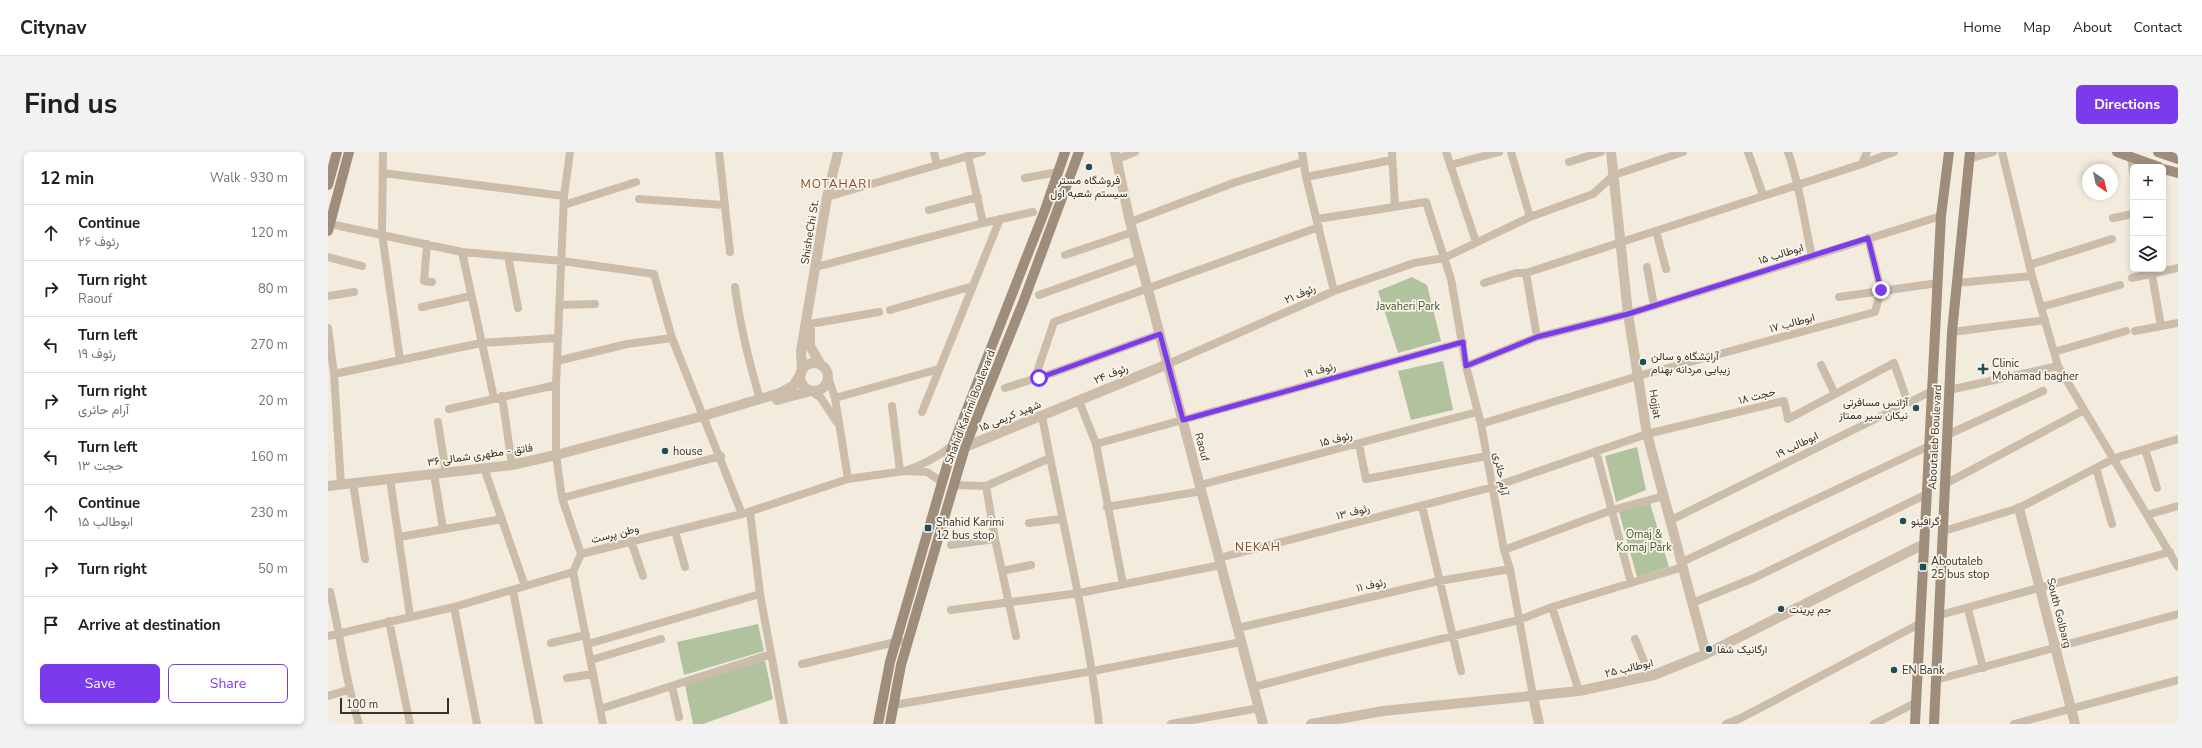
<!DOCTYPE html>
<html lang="en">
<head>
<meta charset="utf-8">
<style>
	body { margin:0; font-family:"Nunito Sans",Vazirmatn,sans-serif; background:#f2f2f2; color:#202124 }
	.controls { position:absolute; right:12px; top:12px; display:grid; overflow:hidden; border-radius:6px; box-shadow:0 2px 6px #0003 }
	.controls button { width:36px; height:36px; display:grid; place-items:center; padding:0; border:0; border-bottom:1px solid #e0e0e0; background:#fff; color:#202124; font:20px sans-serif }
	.compass { position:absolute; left:1754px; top:12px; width:36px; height:36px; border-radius:50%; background:#fff; box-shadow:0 2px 6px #0003; rotate:146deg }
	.scale { position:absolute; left:12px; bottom:10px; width:109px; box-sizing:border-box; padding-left:4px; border:2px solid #383029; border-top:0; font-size:11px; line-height:14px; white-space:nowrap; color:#383029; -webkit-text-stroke:3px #faf5eb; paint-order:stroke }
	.stop { position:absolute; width:12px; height:12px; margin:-9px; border:3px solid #7c3aed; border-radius:50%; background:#fff }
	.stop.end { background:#7c3aed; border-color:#fff; box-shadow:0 1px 4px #0008 }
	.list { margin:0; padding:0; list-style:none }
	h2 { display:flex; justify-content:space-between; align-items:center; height:52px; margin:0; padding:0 16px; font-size:17px }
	h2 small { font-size:13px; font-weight:400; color:#757577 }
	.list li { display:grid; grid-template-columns:26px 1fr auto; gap:12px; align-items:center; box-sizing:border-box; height:56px; padding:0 16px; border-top:1px solid #e0e0e0 }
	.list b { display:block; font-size:15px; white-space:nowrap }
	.list p { margin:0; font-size:13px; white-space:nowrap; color:#757577 }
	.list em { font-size:13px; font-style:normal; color:#757577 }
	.actions { display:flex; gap:8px; padding:12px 16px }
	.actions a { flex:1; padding:9px 0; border:1px solid #7c3aed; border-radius:6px; text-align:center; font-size:14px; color:#7c3aed }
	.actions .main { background:#7c3aed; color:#fff }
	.icon { flex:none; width:22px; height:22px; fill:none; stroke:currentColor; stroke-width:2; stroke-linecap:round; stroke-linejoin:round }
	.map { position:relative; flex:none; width:1850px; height:572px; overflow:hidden; border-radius:6px }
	header { display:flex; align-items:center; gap:24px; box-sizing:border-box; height:56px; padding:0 20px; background:#fff; border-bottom:1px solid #e0e0e0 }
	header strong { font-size:19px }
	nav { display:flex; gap:22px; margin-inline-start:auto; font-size:14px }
	.intro { display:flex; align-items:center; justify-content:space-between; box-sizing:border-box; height:96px; padding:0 24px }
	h1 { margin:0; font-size:28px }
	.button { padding:10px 18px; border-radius:6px; background:#7c3aed; color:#fff; font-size:14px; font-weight:700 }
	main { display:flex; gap:24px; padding:0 24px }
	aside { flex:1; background:#fff; border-radius:6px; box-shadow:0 2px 6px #0003 }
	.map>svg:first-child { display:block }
	.green { fill:#b1c29e }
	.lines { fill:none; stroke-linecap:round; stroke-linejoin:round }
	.minor { stroke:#cbbdaa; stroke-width:8 }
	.tertiary { stroke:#cbbdaa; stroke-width:10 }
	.secondary { stroke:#9f8d7b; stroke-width:10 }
	.route { stroke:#7c3aed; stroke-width:5 }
	.poi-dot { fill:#1f4e5a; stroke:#faf5eb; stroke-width:1.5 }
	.labels { text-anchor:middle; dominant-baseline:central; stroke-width:3.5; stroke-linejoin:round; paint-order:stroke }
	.poi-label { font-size:11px; fill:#383029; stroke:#faf5eb; text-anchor:start }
	.street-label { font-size:11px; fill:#383029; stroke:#faf5eb }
	.park-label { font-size:11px; fill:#42562d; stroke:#faf5eb }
	.neighbourhood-label { font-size:12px; letter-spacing:1px; fill:#874822; stroke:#faf5eb }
</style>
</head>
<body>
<header>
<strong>Citynav</strong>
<nav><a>Home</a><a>Map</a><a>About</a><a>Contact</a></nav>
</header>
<div class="intro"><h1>Find us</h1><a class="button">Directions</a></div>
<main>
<aside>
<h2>12 min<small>Walk · 930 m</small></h2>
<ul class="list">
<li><svg class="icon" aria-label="ahead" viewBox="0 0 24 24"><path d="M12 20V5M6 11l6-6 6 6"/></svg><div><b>Continue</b><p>رئوف ۲۶</p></div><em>120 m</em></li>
<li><svg class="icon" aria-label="right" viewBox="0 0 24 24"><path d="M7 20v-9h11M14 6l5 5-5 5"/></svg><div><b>Turn right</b><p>Raouf</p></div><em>80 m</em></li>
<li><svg class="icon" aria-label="left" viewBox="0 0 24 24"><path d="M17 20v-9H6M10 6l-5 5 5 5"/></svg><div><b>Turn left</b><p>رئوف ۱۹</p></div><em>270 m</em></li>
<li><svg class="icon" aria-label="right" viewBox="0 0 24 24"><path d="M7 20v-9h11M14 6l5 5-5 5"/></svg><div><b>Turn right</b><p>آرام حائری</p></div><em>20 m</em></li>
<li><svg class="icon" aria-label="left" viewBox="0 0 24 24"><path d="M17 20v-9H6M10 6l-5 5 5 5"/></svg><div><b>Turn left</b><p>حجت ۱۳</p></div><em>160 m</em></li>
<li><svg class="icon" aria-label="ahead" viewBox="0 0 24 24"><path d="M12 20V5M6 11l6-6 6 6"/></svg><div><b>Continue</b><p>ابوطالب ۱۵</p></div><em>230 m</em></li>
<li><svg class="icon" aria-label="right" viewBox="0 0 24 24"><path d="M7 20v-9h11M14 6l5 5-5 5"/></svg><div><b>Turn right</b></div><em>50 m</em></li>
<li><svg class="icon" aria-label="arrive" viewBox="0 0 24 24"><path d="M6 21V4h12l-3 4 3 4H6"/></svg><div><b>Arrive at destination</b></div></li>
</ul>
<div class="actions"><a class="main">Save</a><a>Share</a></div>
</aside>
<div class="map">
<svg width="1850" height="572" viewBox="0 0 1850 572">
	<rect width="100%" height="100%" fill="#f3ecde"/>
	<!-- green -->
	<path class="green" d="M 1084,125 L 1099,133 L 1113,189 L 1070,201 L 1050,139 Z
		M 1115,209 L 1125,258 L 1083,268 L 1070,219 Z
		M 1309,295 L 1318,338 L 1288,350 L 1277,304 Z
		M 1322,351 L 1341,415 L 1309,425 L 1291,360 Z
		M 430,472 L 436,499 L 356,523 L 349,490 Z
		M 437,508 L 445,547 L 375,572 L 365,572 L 357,533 Z"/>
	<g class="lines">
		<!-- minor -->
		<path class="minor" d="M 55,0 L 54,82 L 72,208
			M 242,0 L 236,44 L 228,233 L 228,303 L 234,346 L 253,402
			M 391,0 L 402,100
			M 606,0 L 609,13
			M 974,0 L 978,25 L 1006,139
			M 1064,0 L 1067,55
			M 1118,0 L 1148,90
			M 1183,0 L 1202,65
			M 1420,0 L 1435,43
			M 1460,0 C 1472,33 1476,70 1484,104
			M 1674,0 L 1704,124 L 1730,214 L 1850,415
			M 640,4 L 655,71
			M 1803,5 L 1805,20
			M 789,7 L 807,0
			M 1641,7 L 1665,0
			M 1241,10 L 1273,0
			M 1534,12 L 1539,0
			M 1122,13 L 1171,0
			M 55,21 L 236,44
			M 978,25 L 1064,8
			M 697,26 L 730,20
			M 499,45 L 654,0
			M 311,47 L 396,53
			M 236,53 L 308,30
			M 601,58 L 650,45
			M 1785,66 L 1805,62
			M 989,67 L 1098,50 L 1123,127 L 1138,214 L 1153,272 L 1176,398 L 1182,417 L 1205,544
			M 802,70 L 908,30 L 975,10
			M 2,72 L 134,100 L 234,109 L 326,122 L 344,186 L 414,362
			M 1328,79 L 1338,117
			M 1540,86 L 1553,138
			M 99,92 L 96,129 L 104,130
			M 134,100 L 166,246
			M 737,103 L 805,80
			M 180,104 L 190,156
			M 0,105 L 34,114
			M 1701,113 L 1784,87
			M 488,115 L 655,71 L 705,60
			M 1319,115 L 1326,154
			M 1823,117 L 1833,174
			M 1198,121 L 1209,185
			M 1804,126 L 1850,116
			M 1156,131 L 1188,121 L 1198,121 L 1534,12 L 1566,0
			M 1628,131 L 1704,124
			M 407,135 C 412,174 421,210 432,247
			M 711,143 L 812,107
			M 0,144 L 26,140
			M 1511,145 L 1610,131
			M 232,153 L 267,152
			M 94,155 L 143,144
			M 1713,155 L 1792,133
			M 562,158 L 645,134
			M 482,172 L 551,160
			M 0,176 L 6,222 L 13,333
			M 1807,179 L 1850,171
			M 1624,180 L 1717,168
			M 832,182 L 711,226 L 708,223 L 726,170 L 991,75
			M 1726,200 L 1798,179
			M 229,209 L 299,192 L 344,186
			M 840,212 L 1006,139 L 1086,111 L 1116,106 L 1202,65 L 1265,42 L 1286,23 L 1355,0
			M 1493,213 L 1507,242
			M 1138,214 L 1209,185 L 1300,162 L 1613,64
			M 6,222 L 153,191 L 230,186
			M 500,225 L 507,246 L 520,327
			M 677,236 L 709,226
			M 1621,238 L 1730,214
			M 483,239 L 493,246 L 508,269
			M 174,244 L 184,313
			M 507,246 L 611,217
			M 751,249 L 768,292 L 795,432
			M 564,254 L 572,319
			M 121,257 L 228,233
			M 594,260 L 672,67
			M 714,264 C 733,367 759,468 771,572
			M 110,270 L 118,321
			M 1153,272 L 1310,224 L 1547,160 L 1553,138
			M 1619,283 L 1715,239
			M 768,292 L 1135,190
			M 1031,292 L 1038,327 L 1159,304
			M 1817,297 L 1829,336
			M 1268,299 L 1303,431
			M 156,316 L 197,434
			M 1768,316 L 1784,372
			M 106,322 L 115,377
			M 62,327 L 82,464
			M 614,330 L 599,320 L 576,319 C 595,313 609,306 625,293
			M 25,331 L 37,407
			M 1617,332 L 1756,258
			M 626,333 L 658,334 L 722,306
			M 872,333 L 1149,260
			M 658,334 L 667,387 L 688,484
			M 234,346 L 393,304
			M 1094,354 L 1133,519
			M 779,355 L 874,339
			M 422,360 L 432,442 L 456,572
			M 1819,363 L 1850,354
			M 1343,368 L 1604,239
			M 701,371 L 733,367
			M 347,379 L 357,415
			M 1616,379 L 1691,356 L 1787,306 L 1850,287
			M 71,385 L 174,367
			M 303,389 L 315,424
			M 623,393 L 667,387
			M 1176,398 L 1284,358 L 1336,344
			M 253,402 L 414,362 L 520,327 L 576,319
			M 891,406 L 1165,335 L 1319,282 L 1456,249 L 1460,267 L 1566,211 L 1580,251
			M 1354,410 L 1601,294
			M 674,419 L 703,413
			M 245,420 L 275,572
			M 185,439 L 211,572
			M 2,440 C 13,485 17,528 31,572
			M 1364,451 L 1426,426 L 1599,342
			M 126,455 L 149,572
			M 1224,455 L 1251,539
			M 1640,457 L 1655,516
			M 623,458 L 751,441 L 893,413
			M 1612,463 L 1842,400
			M 61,469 L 82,572
			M 910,476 L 1111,429 L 1182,417
			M 0,484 L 126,455 L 245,420 L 253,402
			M 1307,487 L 1322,524
			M 223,491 L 258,483
			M 260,492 L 432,442
			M 263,508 L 333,487
			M 474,512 L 572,489
			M 239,526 L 265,522
			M 1608,528 L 1850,462
			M 344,534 L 351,565
			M 926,535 L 1051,502 L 1191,468 L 1224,455 L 1355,415
			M 0,544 L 20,538
			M 566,553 L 765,519 L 913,490
			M 272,557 L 443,502
			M 843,572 L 931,556
			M 1398,572 L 1413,566 L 1593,471
			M 1546,572 L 1589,550
			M 1686,572 L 1850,528"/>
		<!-- tertiary -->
		<path class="tertiary" d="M 787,0 L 802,70 L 935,572
			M 1283,0 L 1300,162 L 1319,282 L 1378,502
			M 482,178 L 482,194 L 493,213
			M472 225a14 14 0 1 1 28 0a14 14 0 1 1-28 0Z
			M 474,219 L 473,199 L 499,45 L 510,0
			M 449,248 L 483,239
			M 637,295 L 840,212
			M 0,334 L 184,313 L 228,303 L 375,264 L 452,241 L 465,234 L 473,222
			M 1691,356 L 1747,572
			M 1205,544 L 1211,572
			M 983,572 L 1055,559 L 1251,539 L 1326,523 L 1378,502 L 1596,392"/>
		<!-- secondary -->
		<path class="secondary" d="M 1789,0 L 1831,15
			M 1830,0 L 1850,7
			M 1835,17 L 1850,21
			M 0,33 L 9,0
			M 0,79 L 21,0
			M 550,572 L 562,510 L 625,293 L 717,58 L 737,0
			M 562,572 L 573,513 L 637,295 L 696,148 L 751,0
			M 1587,572 L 1613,64 L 1621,0
			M 1606,572 L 1624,180 L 1642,0"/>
	</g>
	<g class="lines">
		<!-- route -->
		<path class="route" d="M 711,226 L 832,182 L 855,268 L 1135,190 L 1138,214 L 1209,185 L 1300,162 L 1540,86 L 1553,138"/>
	</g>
	<!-- markers -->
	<g class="poi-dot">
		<circle cx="761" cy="15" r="4"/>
		<circle cx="1315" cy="210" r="4"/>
		<path d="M1653 211h4v4h4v4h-4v4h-4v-4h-4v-4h4z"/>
		<circle cx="1588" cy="256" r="4"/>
		<circle cx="337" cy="299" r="4"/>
		<circle cx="1575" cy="369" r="4"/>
		<rect x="596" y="372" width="8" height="8" rx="2"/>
		<rect x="1591" y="411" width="8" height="8" rx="2"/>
		<circle cx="1453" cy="457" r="4"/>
		<circle cx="1381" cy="497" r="4"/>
		<circle cx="1566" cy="518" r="4"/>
	</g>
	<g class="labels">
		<!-- poi labels -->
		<g class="poi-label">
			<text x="761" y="28" text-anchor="middle">فروشگاه مستر<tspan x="761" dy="13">سیستم شعبه اول</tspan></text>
			<text x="1323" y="204">آرایشگاه و سالن<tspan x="1323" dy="13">زیبایی مردانه بهنام</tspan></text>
			<text x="1664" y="211">Clinic<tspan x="1664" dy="13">Mohamad bagher</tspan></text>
			<text x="1580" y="250" text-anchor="end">آژانس مسافرتی<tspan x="1580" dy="13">نیکان سیر ممتاز</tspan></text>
			<text x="345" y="299">house</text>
			<text x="1583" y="369">گرافینو</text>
			<text x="608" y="370">Shahid Karimi<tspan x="608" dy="13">12 bus stop</tspan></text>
			<text x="1603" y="409">Aboutaleb<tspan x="1603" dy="13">25 bus stop</tspan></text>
			<text x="1461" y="457">جم پرینت</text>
			<text x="1389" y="497">ارگانیک شفا</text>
			<text x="1574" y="518">EN Bank</text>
		</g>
		<!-- street labels -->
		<g class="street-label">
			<text transform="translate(482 80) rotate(-81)">ShisheChi St.</text>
			<text transform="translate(1453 102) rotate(-17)">ابوطالب ۱۵</text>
			<text transform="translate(972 142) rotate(-24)">رئوف ۲۱</text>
			<text transform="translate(1464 171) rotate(-15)">ابوطالب ۱۷</text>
			<text transform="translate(992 218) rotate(-15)">رئوف ۱۹</text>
			<text transform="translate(783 222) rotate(-22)">رئوف ۲۴</text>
			<text transform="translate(1429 244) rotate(-14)">حجت ۱۸</text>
			<text transform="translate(1327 252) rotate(81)">Hojjat</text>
			<text transform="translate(642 255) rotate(-69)">Shahid Karimi Boulevard</text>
			<text transform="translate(682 264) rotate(-22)">شهید کریمی ۱۵</text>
			<text transform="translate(1607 285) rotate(-87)">Aboutaleb Boulevard</text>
			<text transform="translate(1008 287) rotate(-14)">رئوف ۱۵</text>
			<text transform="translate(1469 293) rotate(-26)">ابوطالب ۱۹</text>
			<text transform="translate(874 295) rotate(75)">Raouf</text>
			<text transform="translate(152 303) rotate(-8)">فاتق - مطهری شمالی ۳۶</text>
			<text transform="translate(1173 322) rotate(80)">آرام حائری</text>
			<text transform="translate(1025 360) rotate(-14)">رئوف ۱۳</text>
			<text transform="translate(287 382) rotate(-14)">وطن پرست</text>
			<text transform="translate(1043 433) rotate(-13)">رئوف ۱۱</text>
			<text transform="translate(1731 461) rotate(76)">South Golbarg</text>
			<text transform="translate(1301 516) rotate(-13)">ابوطالب ۲۵</text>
		</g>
		<!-- park labels -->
		<g class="park-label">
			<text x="1080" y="154">Javaheri Park</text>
			<text x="1316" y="382">Omaj &amp;<tspan x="1316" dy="13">Komaj Park</tspan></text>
		</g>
		<!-- neighbourhood labels -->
		<g class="neighbourhood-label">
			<text x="508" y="32">MOTAHARI</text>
			<text x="930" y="395">NEKAH</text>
		</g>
	</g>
</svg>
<div class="controls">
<button>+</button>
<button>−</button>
<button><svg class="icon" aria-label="layers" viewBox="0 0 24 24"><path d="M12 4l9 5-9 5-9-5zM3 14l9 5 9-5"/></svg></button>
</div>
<svg class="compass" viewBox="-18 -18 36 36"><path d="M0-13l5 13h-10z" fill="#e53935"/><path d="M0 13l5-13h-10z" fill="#757577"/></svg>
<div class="scale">100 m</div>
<div class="stop" style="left:711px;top:226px"></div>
<div class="stop end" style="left:1553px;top:138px"></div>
</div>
</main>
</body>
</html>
